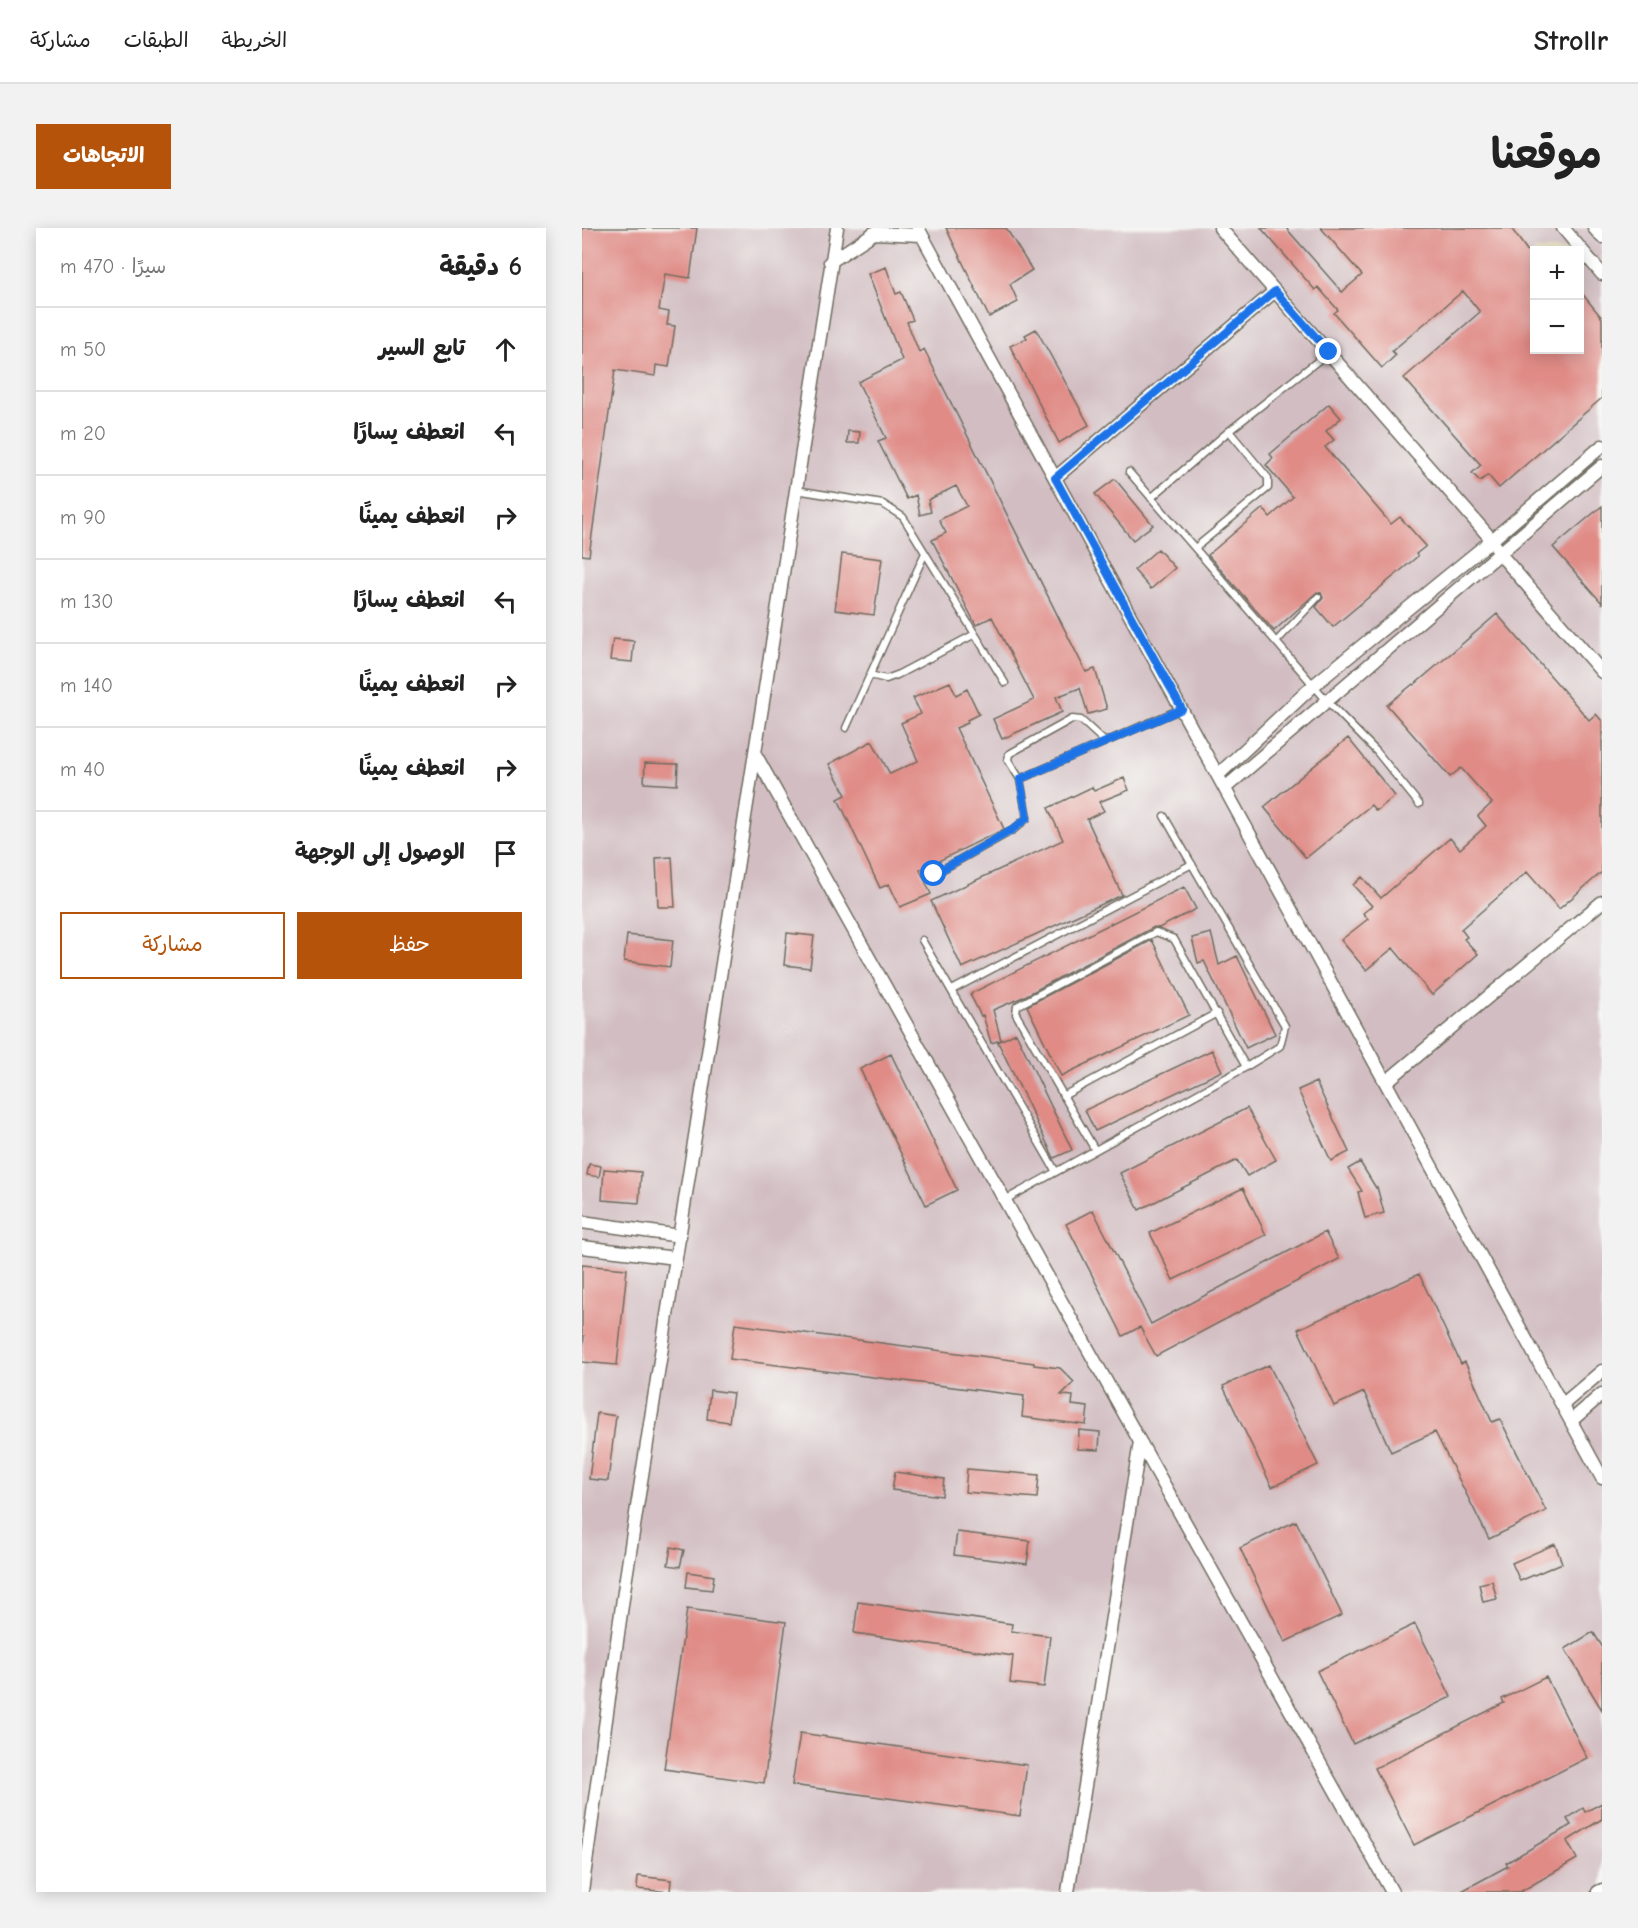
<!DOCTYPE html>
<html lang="ar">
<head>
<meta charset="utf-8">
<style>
	body { margin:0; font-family:"Comic Neue","Playpen Sans Arabic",sans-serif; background:#f2f2f2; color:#222; direction:rtl }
	.controls { position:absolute; right:18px; top:18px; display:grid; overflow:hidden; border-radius:0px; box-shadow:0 3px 15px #0003 }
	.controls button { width:54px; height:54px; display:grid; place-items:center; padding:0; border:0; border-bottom:2px solid #e0e0e0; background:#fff; color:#222; font:30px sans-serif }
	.stop { position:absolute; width:18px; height:18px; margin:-14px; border:4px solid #1a73e8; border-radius:50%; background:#fff }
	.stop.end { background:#1a73e8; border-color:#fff; box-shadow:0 2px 6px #0008 }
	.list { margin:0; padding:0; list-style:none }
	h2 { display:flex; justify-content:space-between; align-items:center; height:78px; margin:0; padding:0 24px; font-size:26px }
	h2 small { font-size:20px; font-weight:400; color:#767676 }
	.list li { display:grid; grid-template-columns:39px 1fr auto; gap:18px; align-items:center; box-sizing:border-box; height:84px; padding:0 24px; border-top:2px solid #e0e0e0 }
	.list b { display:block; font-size:22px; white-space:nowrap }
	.list em { font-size:20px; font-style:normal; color:#767676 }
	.actions { display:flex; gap:12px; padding:18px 24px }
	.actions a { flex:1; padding:14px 0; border:2px solid #b45309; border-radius:0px; text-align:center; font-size:21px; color:#b45309 }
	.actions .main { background:#b45309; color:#fff }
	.icon { flex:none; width:33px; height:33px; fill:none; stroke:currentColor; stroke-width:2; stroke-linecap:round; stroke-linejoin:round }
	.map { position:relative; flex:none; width:1020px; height:1664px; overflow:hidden; direction:ltr; border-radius:0px }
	header { display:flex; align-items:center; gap:36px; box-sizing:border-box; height:84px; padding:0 30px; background:#fff; border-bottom:2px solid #e0e0e0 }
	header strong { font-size:28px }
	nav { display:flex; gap:33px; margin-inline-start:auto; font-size:21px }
	.intro { display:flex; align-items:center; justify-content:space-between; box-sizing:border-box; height:144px; padding:0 36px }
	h1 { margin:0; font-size:42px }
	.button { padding:15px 27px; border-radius:0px; background:#b45309; color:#fff; font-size:21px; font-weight:700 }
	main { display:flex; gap:36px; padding:0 36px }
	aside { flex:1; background:#fff; border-radius:0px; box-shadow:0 3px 15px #0003 }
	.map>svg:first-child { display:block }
	.industrial { fill:#d2bec2; fill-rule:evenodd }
	.building { fill:#e08b86 }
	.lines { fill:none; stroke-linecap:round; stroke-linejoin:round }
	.service-casing { stroke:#6e6b5f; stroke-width:9 }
	.minor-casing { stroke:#6e6b5f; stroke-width:15 }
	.service { stroke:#fff; stroke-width:6 }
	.minor { stroke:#fff; stroke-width:12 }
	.route { stroke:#1a73e8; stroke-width:8 }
</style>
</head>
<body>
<header>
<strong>Strollr</strong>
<nav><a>الخريطة</a><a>الطبقات</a><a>مشاركة</a></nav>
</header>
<div class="intro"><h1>موقعنا</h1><a class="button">الاتجاهات</a></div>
<main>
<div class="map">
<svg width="1020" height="1664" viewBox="0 0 1020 1664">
	<rect width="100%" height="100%" fill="#f6f6f2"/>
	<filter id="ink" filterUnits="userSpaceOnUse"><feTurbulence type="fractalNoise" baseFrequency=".0167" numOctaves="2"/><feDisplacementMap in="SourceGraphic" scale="12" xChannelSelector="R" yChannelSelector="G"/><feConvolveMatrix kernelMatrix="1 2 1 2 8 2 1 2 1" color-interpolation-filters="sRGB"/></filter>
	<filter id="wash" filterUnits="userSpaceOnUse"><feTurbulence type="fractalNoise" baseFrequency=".008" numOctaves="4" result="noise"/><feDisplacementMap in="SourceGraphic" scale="24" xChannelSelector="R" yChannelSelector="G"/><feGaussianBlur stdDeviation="1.35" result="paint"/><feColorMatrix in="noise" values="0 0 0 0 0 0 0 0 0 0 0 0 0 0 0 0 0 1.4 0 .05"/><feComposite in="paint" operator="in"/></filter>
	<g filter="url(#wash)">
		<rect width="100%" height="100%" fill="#eae1c0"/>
		<!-- industrial -->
		<path class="industrial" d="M 0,0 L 1020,0 L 1020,1664 L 0,1664 ZM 952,22 L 998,22 L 998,122 L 952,122 Z"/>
		<g id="blocks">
			<!-- building -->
			<path class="building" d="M 0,0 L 115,0 L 108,50 L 83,46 L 77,82 L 87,84 L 85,97 L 93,98 L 87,139 L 74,137 L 73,148 L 33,142 L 7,328 L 0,327 Z
				M 364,0 L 424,0 L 450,42 L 428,56 L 436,74 L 407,89 Z
				M 679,0 L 704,0 L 760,64 L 780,47 L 739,0 L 929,0 L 952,32 L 952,122 L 998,122 L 998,63 L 1020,90 L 1020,170 L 917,260 L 906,247 L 898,253 L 890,245 L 899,237 L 822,150 L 898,84 L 881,63 L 810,123 L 814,127 L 800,140 L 752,85 L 756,82 L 736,59 L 733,62 Z
				M 304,39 L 314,66 L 319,64 L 331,92 L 325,94 L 337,124 L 342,121 L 504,444 L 513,441 L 525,481 L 506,486 L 498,460 L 474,469 L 480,484 L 420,511 L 411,491 L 452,472 L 410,389 L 394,397 L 350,312 L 364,305 L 357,292 L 385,278 L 374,258 L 346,272 L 349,284 L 338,287 L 334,267 L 325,271 L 296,213 L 304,210 L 276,154 L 320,132 L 286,46 Z
				M 454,101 L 507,197 L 477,215 L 428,118 L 445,110 L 443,107 Z
				M 747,176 L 759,190 L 744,203 L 752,212 L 743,219 L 809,296 L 818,289 L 844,318 L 834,326 L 836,328 L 751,399 L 734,379 L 741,370 L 739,365 L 735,364 L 692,403 L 626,327 L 681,280 L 688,289 L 711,269 L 684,237 L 691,230 L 688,226 Z
				M 266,203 L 278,204 L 277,215 L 265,215 Z
				M 533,251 L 571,297 L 551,312 L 513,266 Z
				M 1020,278 L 1020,375 L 971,319 Z
				M 576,321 L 593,340 L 569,361 L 552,342 Z
				M 260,326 L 300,331 L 292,387 L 253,382 Z
				M 915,386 L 1007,492 L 1014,486 L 1020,493 L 1020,644 L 977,681 L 945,644 L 879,701 L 885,709 L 882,711 L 896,726 L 850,767 L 811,720 L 784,742 L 759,712 L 786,691 L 781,685 L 790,678 L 771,657 L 780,649 L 799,670 L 868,610 L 878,621 L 904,598 L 896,588 L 910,575 L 879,540 L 868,549 L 805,477 L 831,456 L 832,457 Z
				M 31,411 L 52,413 L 50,434 L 28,432 Z
				M 368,454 L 374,467 L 385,461 L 397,486 L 385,492 L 386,495 L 374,500 L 422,601 L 338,642 L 349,666 L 318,679 L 307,656 L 298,660 L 256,571 L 264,567 L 247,536 L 290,513 L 308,546 L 336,533 L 319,495 L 339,486 L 331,470 Z
				M 766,510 L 813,568 L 794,583 L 789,577 L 724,630 L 682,579 Z
				M 63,535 L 96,536 L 95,557 L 62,555 Z
				M 542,550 L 547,562 L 517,574 L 522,583 L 505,591 L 540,667 L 380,740 L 349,673 L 481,612 L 466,580 L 510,559 L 512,563 Z
				M 90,629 L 93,679 L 76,679 L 74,630 Z
				M 602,659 L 614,681 L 577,700 L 572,699 L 441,769 L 411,782 L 419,812 L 409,815 L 401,787 L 399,788 L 388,766 Z
				M 205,705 L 232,708 L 228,740 L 202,737 Z
				M 629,705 L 637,737 L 655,728 L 693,806 L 664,820 L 622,733 L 616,735 L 610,710 Z
				M 45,707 L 91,712 L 88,739 L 42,733 Z
				M 570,712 L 607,787 L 479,848 L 445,778 Z
				M 434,805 L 490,922 L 472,930 L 416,814 Z
				M 630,822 L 640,843 L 513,903 L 503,882 Z
				M 309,826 L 375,962 L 344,977 L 278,841 Z
				M 734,854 L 767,924 L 749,933 L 716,862 Z
				M 665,880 L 694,932 L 665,948 L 655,932 L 557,982 L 538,945 Z
				M 778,934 L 794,960 L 795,959 L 802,985 L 783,990 L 776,964 L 780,963 L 766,941 Z
				M 7,936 L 19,938 L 17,949 L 5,947 Z
				M 22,941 L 59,944 L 57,975 L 20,972 Z
				M 661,960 L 684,1007 L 591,1052 L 568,1005 Z
				M 511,982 L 569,1096 L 743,1004 L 757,1031 L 574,1128 L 558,1099 L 541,1108 L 484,996 Z
				M 0,1037 L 45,1041 L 35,1137 L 0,1134 L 2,1108 L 0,1107 Z
				M 837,1046 L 879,1136 L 883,1134 L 910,1194 L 918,1191 L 964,1283 L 907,1311 L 853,1204 L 809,1224 L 782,1164 L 752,1178 L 716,1101 Z
				M 153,1096 L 452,1135 L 452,1137 L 478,1140 L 492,1154 L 479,1167 L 491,1168 L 490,1177 L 506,1179 L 504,1197 L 440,1189 L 442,1168 L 148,1131 Z
				M 687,1137 L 736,1237 L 690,1259 L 641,1158 Z
				M 128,1162 L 151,1165 L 147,1194 L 125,1191 Z
				M 15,1185 L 34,1188 L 26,1253 L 7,1251 Z
				M 497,1202 L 518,1204 L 517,1222 L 496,1221 Z
				M 385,1241 L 457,1247 L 455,1270 L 383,1264 Z
				M 313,1244 L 362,1251 L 360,1268 L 310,1262 Z
				M 714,1293 L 760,1387 L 703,1414 L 658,1320 Z
				M 375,1304 L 448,1313 L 445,1336 L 372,1327 Z
				M 973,1316 L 980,1335 L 938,1353 L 930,1335 Z
				M 89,1319 L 102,1322 L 98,1339 L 86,1337 Z
				M 106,1344 L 132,1348 L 130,1362 L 104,1359 Z
				M 910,1353 L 915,1371 L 901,1374 L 897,1356 Z
				M 276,1374 L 430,1396 L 429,1403 L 468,1408 L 462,1459 L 428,1455 L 431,1428 L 272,1405 Z
				M 105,1381 L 204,1394 L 182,1555 L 82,1541 Z
				M 833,1396 L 869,1469 L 771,1516 L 735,1443 Z
				M 1011,1404 L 1020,1418 L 1020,1482 L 983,1421 Z
				M 964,1449 L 1005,1530 L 832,1617 L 793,1540 L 922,1475 L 920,1471 Z
				M 218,1505 L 445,1537 L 438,1588 L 210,1557 Z
				M 1020,1575 L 1020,1591 L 985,1613 L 995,1631 L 938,1664 L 878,1664 L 926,1638 L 924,1635 L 989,1597 L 985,1591 L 1001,1580 L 1003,1584 Z
				M 56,1648 L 89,1652 L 88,1664 L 55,1661 Z"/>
		</g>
	</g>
	<g filter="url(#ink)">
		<use href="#blocks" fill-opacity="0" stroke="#6e6b5f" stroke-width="1.5"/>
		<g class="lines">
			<defs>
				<path id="service" d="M 547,244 L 746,474 L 795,524 L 837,576
					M 214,262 L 301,276 L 321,289 L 423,455
					M 569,270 L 647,203 L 747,124
					M 613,320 L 686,260 L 686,250 L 647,203
					M 694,414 L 736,369
					M 288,447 L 304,451 L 315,447 L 393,406
					M 264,500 L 343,325
					M 438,551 L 426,532 L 427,526 L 490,491 L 499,492 L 523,514
					M 582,588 L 703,798 L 698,818 L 664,839
					M 352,646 L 431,602 L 445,590 L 438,551 L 599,481
					M 340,712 L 474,944
					M 370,762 L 610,636
					M 481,868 L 635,785
					M 423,972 L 664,839 L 592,711 L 574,704 L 435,778 L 434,786 L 513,922"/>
				<path id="minor" d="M 336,0 L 1020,1250
					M 638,0 L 910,312 L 918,326 L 1020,444
					M 981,0 L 1020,46
					M 1012,0 L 1020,9
					M 248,34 L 292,5 L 340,7
					M 473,250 L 693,63
					M 173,526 L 810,1664
					M 636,547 L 732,457 L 910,312 L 1020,218
					M 643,560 L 1020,238
					M 804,854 L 1020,674
					M 0,994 L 98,1008
					M 0,1019 L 94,1030
					M 980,1177 L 1020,1143
					M 989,1193 L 1020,1166
					M 0,1663 L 43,1356 L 255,0
					M 486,1664 L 558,1214
					M 1016,1664 L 1020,1662"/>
			</defs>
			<!-- service casing -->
			<use href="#service" class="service-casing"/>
			<!-- minor casing -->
			<use href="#minor" class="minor-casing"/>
			<!-- service -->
			<use href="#service" class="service"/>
			<!-- minor -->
			<use href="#minor" class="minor"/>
		</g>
	</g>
	<g class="lines" filter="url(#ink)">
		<!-- route -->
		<path class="route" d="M 352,646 L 430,602 L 445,590 L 438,551 L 600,481 L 473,250 L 693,63 L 747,124"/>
	</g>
</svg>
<div class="controls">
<button>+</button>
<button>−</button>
</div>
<div class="stop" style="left:352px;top:646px"></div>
<div class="stop end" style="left:747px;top:124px"></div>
</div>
<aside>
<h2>6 دقيقة<small>سيرًا · 470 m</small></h2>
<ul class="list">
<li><svg class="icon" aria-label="ahead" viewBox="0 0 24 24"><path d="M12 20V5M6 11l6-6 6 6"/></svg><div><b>تابع السير</b></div><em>50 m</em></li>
<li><svg class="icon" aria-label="left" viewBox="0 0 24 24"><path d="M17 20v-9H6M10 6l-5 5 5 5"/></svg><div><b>انعطف يسارًا</b></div><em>20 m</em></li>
<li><svg class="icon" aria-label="right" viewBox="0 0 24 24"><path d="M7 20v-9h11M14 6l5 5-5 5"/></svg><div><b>انعطف يمينًا</b></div><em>90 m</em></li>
<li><svg class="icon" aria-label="left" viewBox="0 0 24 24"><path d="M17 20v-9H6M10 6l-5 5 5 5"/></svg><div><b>انعطف يسارًا</b></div><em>130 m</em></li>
<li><svg class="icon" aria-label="right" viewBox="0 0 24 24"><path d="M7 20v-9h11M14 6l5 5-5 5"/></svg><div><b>انعطف يمينًا</b></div><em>140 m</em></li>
<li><svg class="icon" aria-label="right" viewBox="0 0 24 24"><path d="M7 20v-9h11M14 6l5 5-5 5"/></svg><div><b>انعطف يمينًا</b></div><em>40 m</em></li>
<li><svg class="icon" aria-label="arrive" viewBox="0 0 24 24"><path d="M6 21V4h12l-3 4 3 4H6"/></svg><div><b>الوصول إلى الوجهة</b></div></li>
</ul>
<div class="actions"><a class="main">حفظ</a><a>مشاركة</a></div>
</aside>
</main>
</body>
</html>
